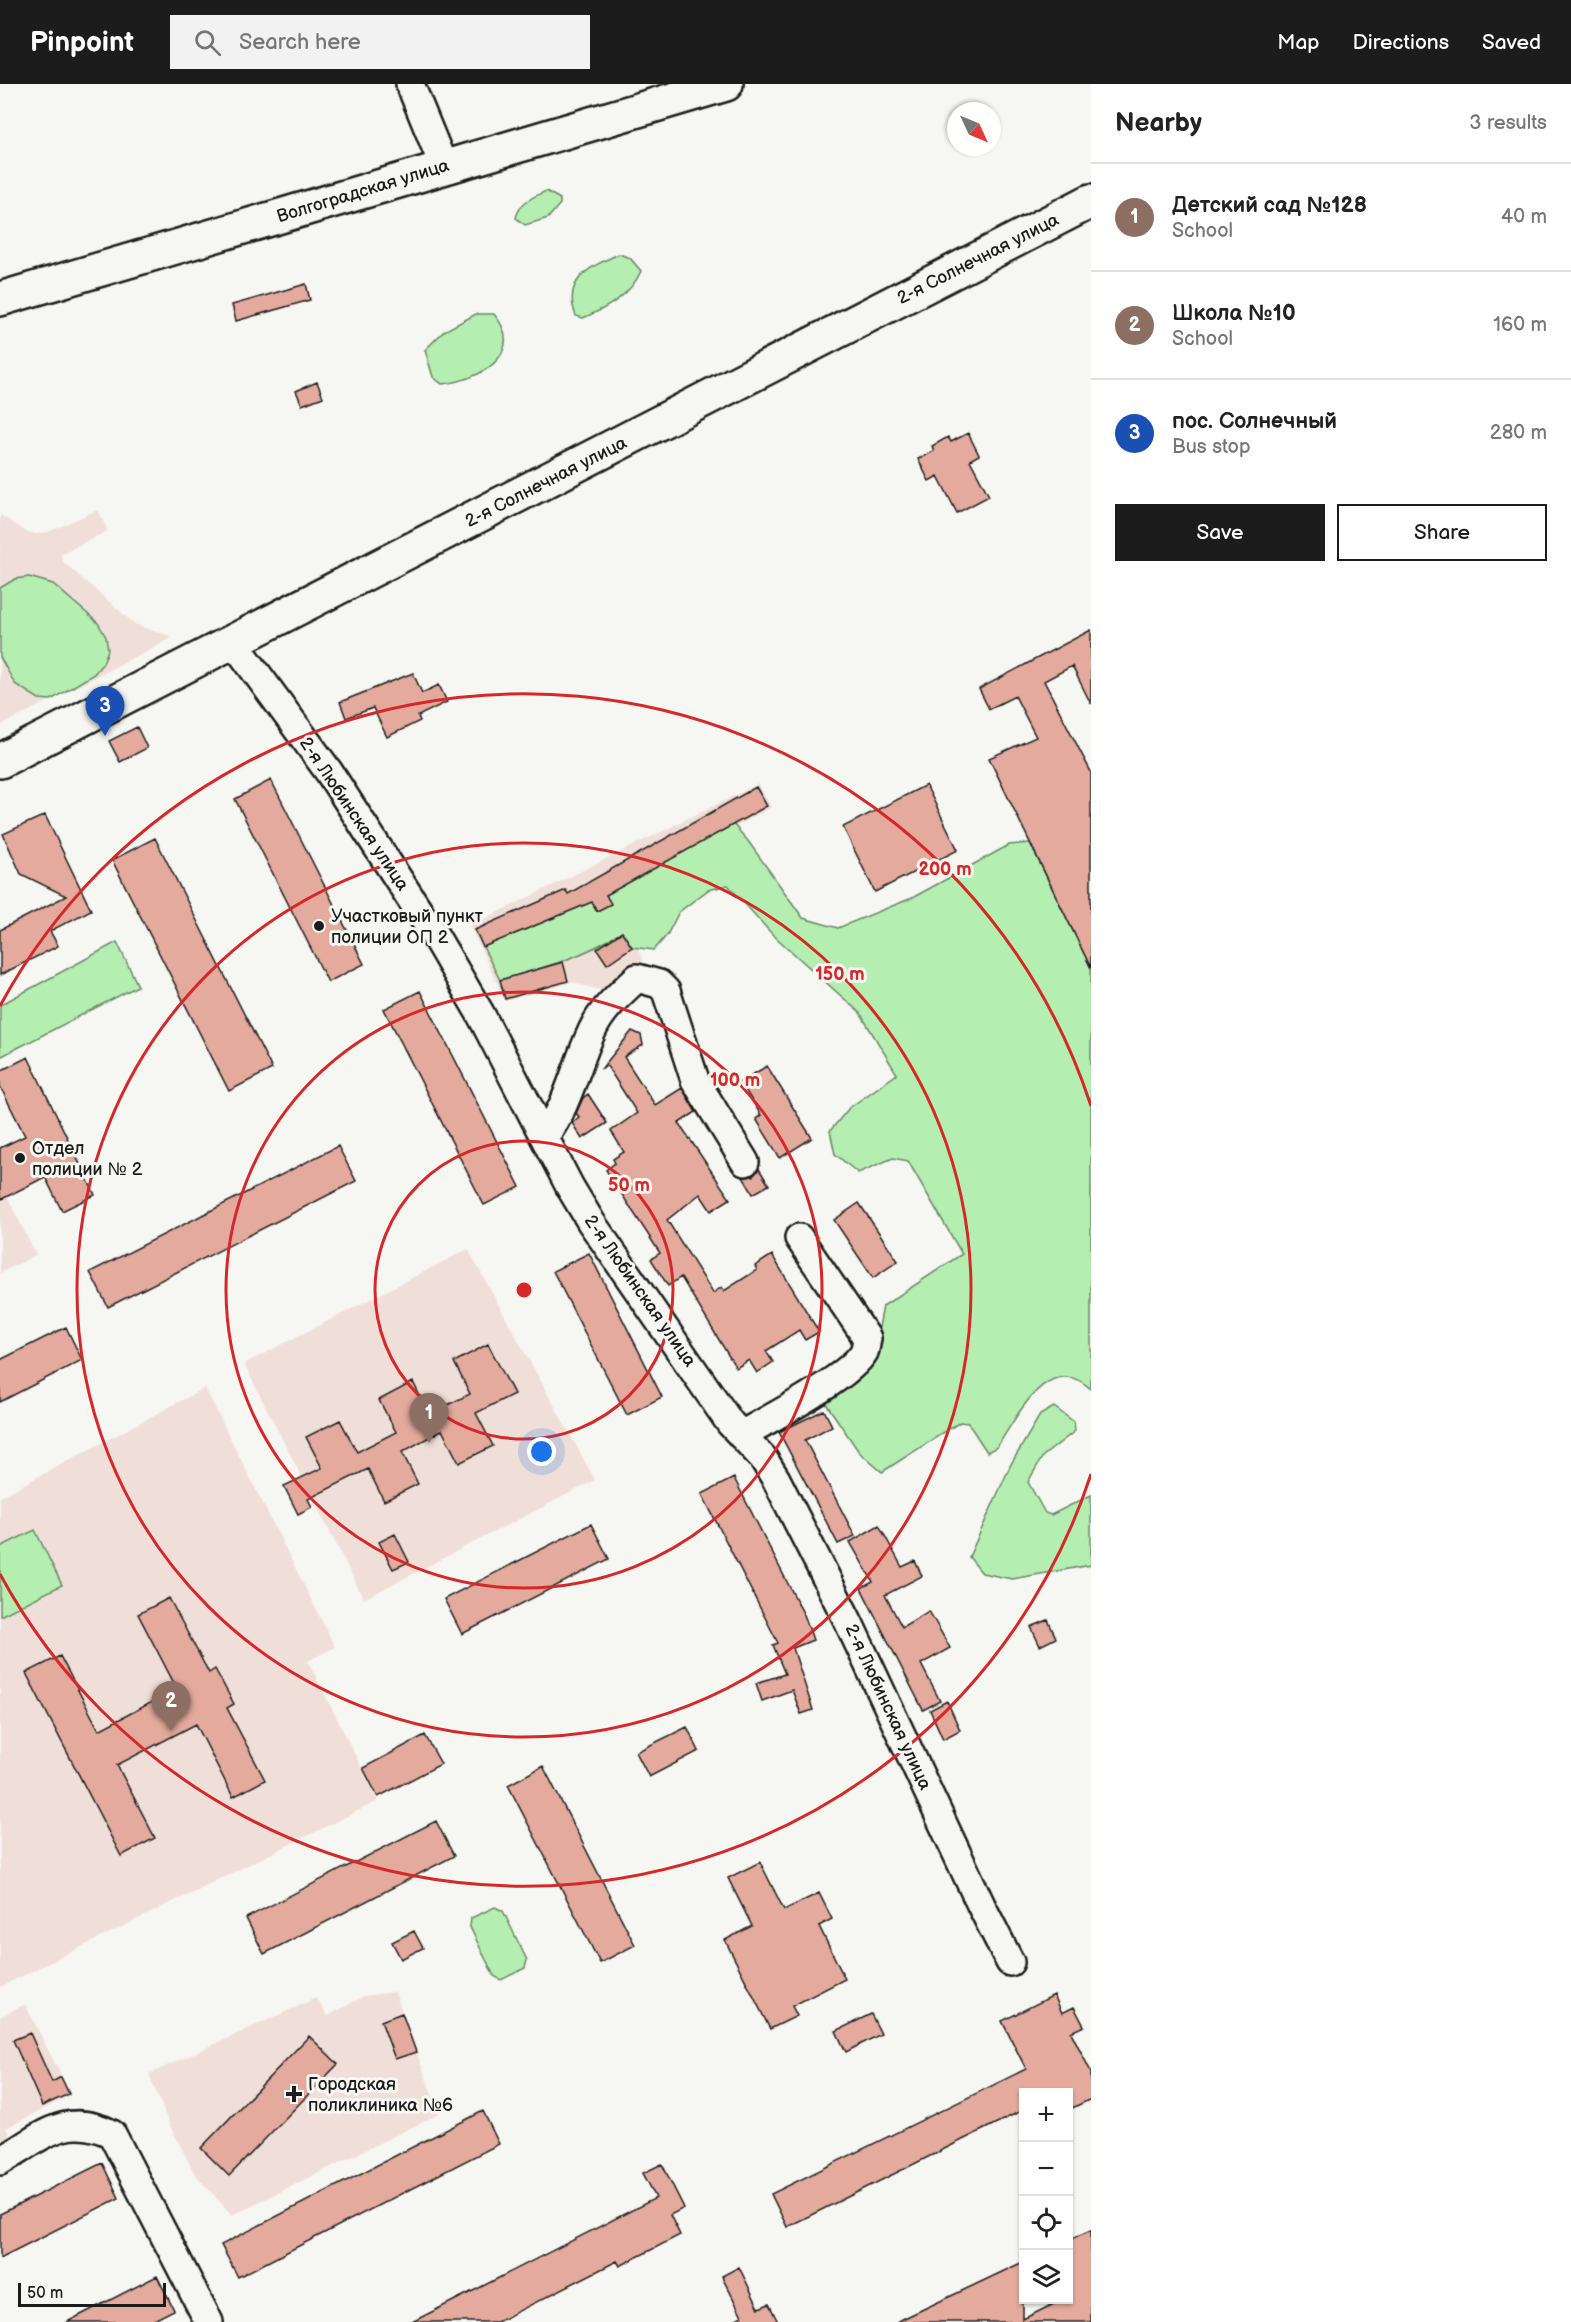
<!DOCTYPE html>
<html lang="en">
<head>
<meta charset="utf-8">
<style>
	body { margin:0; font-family:"Balsamiq Sans",sans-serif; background:#f2f2f2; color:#222 }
	.controls { position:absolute; right:18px; bottom:18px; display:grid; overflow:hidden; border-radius:0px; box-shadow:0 2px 4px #0004 }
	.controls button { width:54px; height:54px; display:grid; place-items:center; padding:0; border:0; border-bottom:2px solid #e0e0e0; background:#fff; color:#222; font:30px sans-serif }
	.compass { position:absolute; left:947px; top:18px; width:54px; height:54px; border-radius:50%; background:#fff; box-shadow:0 2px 4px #0004; rotate:134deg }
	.scale { position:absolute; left:18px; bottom:15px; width:148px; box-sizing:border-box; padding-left:6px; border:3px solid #1c1c1c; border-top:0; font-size:16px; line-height:21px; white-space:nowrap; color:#1c1c1c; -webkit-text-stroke:4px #f6f6f2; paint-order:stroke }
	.you { position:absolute; left:542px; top:1368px; width:21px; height:21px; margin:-15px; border:4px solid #fff; border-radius:50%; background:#1a73e8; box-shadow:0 0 0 9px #1a73e833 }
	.badge { display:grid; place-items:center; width:39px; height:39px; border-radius:50%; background:#1c1c1c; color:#fff; font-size:20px; font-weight:700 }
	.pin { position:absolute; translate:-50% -50px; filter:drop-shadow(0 2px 3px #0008) }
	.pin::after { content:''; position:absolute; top:32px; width:21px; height:18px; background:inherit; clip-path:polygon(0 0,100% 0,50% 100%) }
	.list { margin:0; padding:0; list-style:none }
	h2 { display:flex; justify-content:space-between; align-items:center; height:78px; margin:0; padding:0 24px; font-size:26px }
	h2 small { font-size:20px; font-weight:400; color:#767676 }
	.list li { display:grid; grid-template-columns:39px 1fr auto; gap:18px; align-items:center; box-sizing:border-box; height:108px; padding:0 24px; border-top:2px solid #e0e0e0 }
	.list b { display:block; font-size:22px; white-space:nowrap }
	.list p { margin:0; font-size:20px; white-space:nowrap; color:#767676 }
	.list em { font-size:20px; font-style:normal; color:#767676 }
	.actions { display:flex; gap:12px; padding:18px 24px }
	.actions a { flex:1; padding:14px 0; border:2px solid #1c1c1c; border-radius:0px; text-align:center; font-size:21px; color:#1c1c1c }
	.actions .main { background:#1c1c1c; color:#fff }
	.icon { flex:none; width:33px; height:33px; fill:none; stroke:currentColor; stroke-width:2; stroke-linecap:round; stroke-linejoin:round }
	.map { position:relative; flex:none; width:1091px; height:2238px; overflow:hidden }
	header { display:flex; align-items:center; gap:36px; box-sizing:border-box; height:84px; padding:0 30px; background:#1c1c1c; color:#fff }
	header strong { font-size:28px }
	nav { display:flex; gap:33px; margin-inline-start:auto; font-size:21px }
	.search { width:420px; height:54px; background:#f2f2f2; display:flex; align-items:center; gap:15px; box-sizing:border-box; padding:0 21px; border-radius:0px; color:#767676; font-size:22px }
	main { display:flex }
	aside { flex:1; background:#fff }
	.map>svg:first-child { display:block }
	.built { fill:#f0dfd8 }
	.green { fill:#b5eeb1; stroke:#688566; stroke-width:1.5 }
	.building { fill:#e3aa9d; stroke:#1c1c1c; stroke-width:1.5 }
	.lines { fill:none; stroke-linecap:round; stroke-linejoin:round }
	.minor-casing { stroke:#1c1c1c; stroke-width:32 }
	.major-casing { stroke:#1c1c1c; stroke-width:38 }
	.minor { stroke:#f6f6f2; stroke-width:27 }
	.major { stroke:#f6f6f2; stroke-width:33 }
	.ring { fill:none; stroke:#d62828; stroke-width:3 }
	.poi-dot { fill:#1c1c1c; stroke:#f6f6f2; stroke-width:2 }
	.labels { text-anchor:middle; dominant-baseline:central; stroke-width:6; stroke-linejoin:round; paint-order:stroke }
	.street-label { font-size:18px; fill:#1c1c1c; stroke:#f6f6f2 }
	.poi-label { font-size:18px; fill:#1c1c1c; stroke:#f6f6f2; text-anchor:start }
	.centre { fill:#d62828; stroke:#f6f6f2; stroke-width:3 }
	.ring-label { font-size:18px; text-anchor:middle; font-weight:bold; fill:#d62828; stroke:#f6f6f2; stroke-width:6; stroke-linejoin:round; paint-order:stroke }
</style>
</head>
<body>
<header>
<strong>Pinpoint</strong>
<div class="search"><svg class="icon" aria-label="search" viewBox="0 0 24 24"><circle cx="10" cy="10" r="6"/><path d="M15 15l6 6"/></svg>Search here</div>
<nav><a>Map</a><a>Directions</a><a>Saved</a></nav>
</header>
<main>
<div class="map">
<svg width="1091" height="2238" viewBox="0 0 1091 2238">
	<rect width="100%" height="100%" fill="#f6f6f2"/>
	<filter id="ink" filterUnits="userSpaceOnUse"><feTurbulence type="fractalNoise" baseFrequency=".0167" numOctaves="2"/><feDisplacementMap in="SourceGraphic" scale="12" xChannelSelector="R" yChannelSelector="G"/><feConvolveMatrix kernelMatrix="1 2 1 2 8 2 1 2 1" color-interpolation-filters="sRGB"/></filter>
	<g filter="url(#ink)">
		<!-- built -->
		<path class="built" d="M 98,426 L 108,447 L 65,468 L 61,471 L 62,477 L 136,541 L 173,553 L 0,642 L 0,431 L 25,447 L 36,450 L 48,448 Z
			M 758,700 L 771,723 L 614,813 L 643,876 L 613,910 L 572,898 L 505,917 L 470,842 Z
			M 0,1098 L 36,1171 L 0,1189 Z
			M 468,1165 L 595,1396 L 364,1515 L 244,1280 Z
			M 205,1304 L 335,1563 L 308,1577 L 378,1717 L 0,1903 L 0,1413 Z
			M 395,1908 L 439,2030 L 232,2131 L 195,2090 L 170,2042 L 149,1990 L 316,1914 L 328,1932 L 364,1912 Z
			M 25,1920 L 71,2011 L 6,2044 L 11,2056 L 0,2062 L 0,1933 Z"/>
		<!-- green -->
		<path class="green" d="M 546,107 L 560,115 L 560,120 L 548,134 L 525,141 L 516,134 C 520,117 532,114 546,107 Z
			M 619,170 L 630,174 L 641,187 C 630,212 607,224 583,234 L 576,232 C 562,196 589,183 619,170 Z
			M 476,230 L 494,230 C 528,270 478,297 442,300 L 433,293 L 425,266 L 444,247 Z
			M 29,493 L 53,500 L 98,539 L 106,553 L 108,566 L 103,579 L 94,590 L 51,616 L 39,615 L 15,600 L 0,573 L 0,504 L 15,495 Z
			M 733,740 L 748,757 L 803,834 L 838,844 L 912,814 L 1009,761 L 1030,759 L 1091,884 L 1091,1305 C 1049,1266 1018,1331 997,1363 L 987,1368 L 968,1339 L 960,1338 L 882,1388 L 859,1368 L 823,1315 L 875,1265 L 883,1222 L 962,1170 L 908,1077 L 893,1074 L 858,1089 L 835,1070 L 830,1047 L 849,1024 L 897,990 L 860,929 L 772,850 L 728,801 L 708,806 L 679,828 L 667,851 L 654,866 L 632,863 L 622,848 C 584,873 543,884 500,896 L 483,863 L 574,825 L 590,815 L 597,827 L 610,820 L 606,811 Z
			M 117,858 L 138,902 L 0,973 L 0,921 Z
			M 1054,1323 L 1074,1338 L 1075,1347 L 1043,1372 L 1028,1398 L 1045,1429 L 1051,1431 L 1091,1411 L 1091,1481 L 1012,1495 L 982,1489 L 969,1473 L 1011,1380 L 1040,1331 Z
			M 35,1446 L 62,1501 L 0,1532 L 0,1463 Z
			M 495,1823 L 503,1827 L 527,1876 L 525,1884 L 501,1896 L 494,1892 L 470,1843 L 471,1834 Z"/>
		<!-- building -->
		<path class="building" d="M 306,200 L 310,216 L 236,237 L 232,221 Z
			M 317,298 L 323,313 L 302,321 L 296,307 Z
			M 968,349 L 979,371 L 970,376 L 989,412 L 957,429 L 938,392 L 929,397 L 918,375 L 934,367 L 932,362 L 948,353 L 951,358 Z
			M 1091,546 L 1091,620 L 1072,582 L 1044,597 L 1091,688 L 1091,884 L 989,674 L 1036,653 L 1015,612 L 989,625 L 979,605 Z
			M 413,589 L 422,609 L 439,601 L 447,618 L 418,632 L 420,637 L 387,653 L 373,624 L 346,634 L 340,618 Z
			M 137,643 L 147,664 L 120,678 L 109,657 Z
			M 271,696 L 364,880 L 328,898 L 235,715 Z
			M 926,701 L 958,766 L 875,808 L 843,743 Z
			M 756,703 L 767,722 L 606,811 L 611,820 L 597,827 L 592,818 L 483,863 L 475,846 L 566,806 L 568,810 Z
			M 45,731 L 91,826 L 50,847 L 58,862 L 0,891 L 0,846 L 66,812 L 21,790 L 3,750 Z
			M 155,754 L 272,985 L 229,1007 L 112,776 Z
			M 622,848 L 632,863 L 607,880 L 597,865 Z
			M 563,878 L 568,897 L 505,915 L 500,896 Z
			M 420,907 L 520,1103 L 484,1121 L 384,925 Z
			M 632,947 L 641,951 L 643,961 L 624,973 L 655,1021 L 682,1004 L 696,1028 L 679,1039 L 730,1115 L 711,1127 L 700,1110 L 667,1136 L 713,1209 L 722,1203 L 724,1207 L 757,1186 L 755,1182 L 772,1171 L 819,1248 L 805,1256 L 799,1246 L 766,1267 L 773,1278 L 757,1289 L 749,1276 L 736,1284 L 681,1193 L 668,1202 L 651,1175 L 660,1169 L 606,1086 L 615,1079 L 613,1075 L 624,1068 L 611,1047 L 637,1029 L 607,982 L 602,984 Z
			M 28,973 L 95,1111 L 62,1127 L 45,1093 L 0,1116 L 0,1064 L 25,1052 L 0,1002 L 0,987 Z
			M 767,982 L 812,1054 L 780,1074 L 756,1035 L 761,1031 L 740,998 Z
			M 588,1010 L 607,1039 L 582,1055 L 572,1039 L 579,1033 L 576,1029 L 583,1014 Z
			M 338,1062 L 356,1097 L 108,1223 L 90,1188 Z
			M 759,1085 L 769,1101 L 753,1110 L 743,1093 L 753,1092 Z
			M 859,1119 L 898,1177 L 873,1194 L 834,1136 Z
			M 589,1169 L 662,1313 L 627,1331 L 553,1187 Z
			M 66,1243 L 82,1276 L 0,1318 L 0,1276 Z
			M 488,1260 L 514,1310 L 476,1329 L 493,1362 L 459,1379 L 442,1346 L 402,1368 L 418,1400 L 384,1417 L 368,1385 L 308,1415 L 312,1423 L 298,1430 L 284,1402 L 322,1384 L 306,1353 L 340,1336 L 357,1368 L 396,1348 L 379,1316 L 413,1298 L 429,1330 L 470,1310 L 454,1278 Z
			M 824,1326 L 832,1342 L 805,1356 L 855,1452 L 838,1460 L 779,1348 Z
			M 734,1394 L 805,1533 L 813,1556 L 793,1564 L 813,1626 L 801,1630 L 792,1606 L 762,1617 L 756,1599 L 785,1590 L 773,1561 L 778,1559 L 702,1410 Z
			M 591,1440 L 609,1475 L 462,1550 L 444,1515 Z
			M 879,1441 L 902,1483 L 915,1477 L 922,1492 L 885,1511 L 902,1543 L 929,1527 L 950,1564 L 921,1580 L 940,1617 L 923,1626 L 861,1504 L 873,1498 L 850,1458 Z
			M 395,1450 L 409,1478 L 393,1485 L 379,1458 Z
			M 169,1514 L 209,1589 L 215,1585 L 234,1620 L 227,1624 L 265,1696 L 233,1713 L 196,1640 L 117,1681 L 155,1754 L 121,1772 L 26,1589 L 60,1572 L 99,1646 L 177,1605 L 138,1530 Z
			M 1048,1536 L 1056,1554 L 1040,1562 L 1031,1543 Z
			M 947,1617 L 960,1646 L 943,1655 L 930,1626 Z
			M 687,1643 L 699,1667 L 649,1693 L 636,1668 Z
			M 425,1651 L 441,1680 L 378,1713 L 363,1684 Z
			M 543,1682 L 635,1861 L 600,1879 L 508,1701 Z
			M 436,1737 L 454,1772 L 264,1870 L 246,1834 Z
			M 760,1778 L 784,1826 L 819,1809 L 832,1835 L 819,1842 L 845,1895 L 792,1922 L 797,1932 L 770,1945 L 725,1856 L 752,1842 L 728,1794 Z
			M 414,1847 L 423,1864 L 401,1875 L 392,1858 Z
			M 1054,1911 L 1062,1929 L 1074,1923 L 1084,1942 L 1071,1948 L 1091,1988 L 1091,2015 L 1068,2026 L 1068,2008 L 1023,2008 L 1023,2026 L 787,2143 L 771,2110 L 1026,1985 L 1002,1937 Z
			M 402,1929 L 416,1968 L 395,1975 L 381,1937 Z
			M 871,1930 L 881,1950 L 846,1968 L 836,1947 Z
			M 30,1949 L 52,1998 L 61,1993 L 69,2010 L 42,2022 L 13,1956 Z
			M 309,1952 L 338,1980 L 229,2092 L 201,2064 Z
			M 483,2027 L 499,2060 L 238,2193 L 221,2161 Z
			M 102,2079 L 119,2114 L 0,2174 L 0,2130 Z
			M 662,2080 L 684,2124 L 670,2131 L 680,2151 L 620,2182 L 617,2177 L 497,2238 L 412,2238 L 656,2114 L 643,2089 Z
			M 1091,2146 L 1091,2238 L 896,2238 L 1023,2178 L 1023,2235 L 1062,2216 L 1068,2216 L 1068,2156 Z
			M 739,2183 L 759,2224 L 769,2220 L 778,2238 L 731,2238 L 742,2232 L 722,2192 Z
			M 157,2192 L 174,2226 L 150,2238 L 67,2238 Z"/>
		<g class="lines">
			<defs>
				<path id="minor" d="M 410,0 L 444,83
					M 233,557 L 329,688 L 435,852 L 480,929 L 570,1103 L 591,1138 L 730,1339 L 763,1374 L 776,1395 L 848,1537 L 981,1821 L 1010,1878
					M 545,1052 C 569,1020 575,983 592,947 C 602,925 620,910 637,894 L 659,900 L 666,907 L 695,996 L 745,1078
					M 741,1351 C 769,1335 849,1294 864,1268 C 866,1264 866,1258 867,1254 L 799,1154
					M 0,2077 C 40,2054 66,2026 112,2050 L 209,2238"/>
				<path id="major" d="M 0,215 L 726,0
					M 0,677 L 1091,117"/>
			</defs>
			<!-- minor casing -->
			<use href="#minor" class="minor-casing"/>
			<!-- major casing -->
			<use href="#major" class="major-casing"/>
			<!-- minor -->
			<use href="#minor" class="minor"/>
			<!-- major -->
			<use href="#major" class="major"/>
		</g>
	</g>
	<!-- distance rings -->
	<g class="ring">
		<circle cx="524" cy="1206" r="149"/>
		<circle cx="524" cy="1206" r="298"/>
		<circle cx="524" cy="1206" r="447"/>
		<path d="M1091 1390A596 596 0 0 1 0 1490M0 922A596 596 0 0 1 1091 1022"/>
	</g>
	<!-- markers -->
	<g class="poi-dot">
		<circle cx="319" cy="842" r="6"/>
		<circle cx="20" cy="1074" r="6"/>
		<path d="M291 2001h6v6h6v6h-6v6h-6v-6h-6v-6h6z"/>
	</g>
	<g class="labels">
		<!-- street labels -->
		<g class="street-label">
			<text transform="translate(363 107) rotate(-17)">Волгоградская улица</text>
			<text transform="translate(978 175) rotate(-27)">2-я Солнечная улица</text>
			<text transform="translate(546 398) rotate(-27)">2-я Солнечная улица</text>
			<text transform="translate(354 730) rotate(56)">2-я Любинская улица</text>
			<text transform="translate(640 1207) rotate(55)">2-я Любинская улица</text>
			<text transform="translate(888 1623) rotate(65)">2-я Любинская улица</text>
		</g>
		<!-- poi labels -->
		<g class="poi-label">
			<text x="331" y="832">Участковый пункт<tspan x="331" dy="21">полиции ОП 2</tspan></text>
			<text x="32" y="1064">Отдел<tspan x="32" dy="21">полиции № 2</tspan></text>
			<text x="308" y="2000">Городская<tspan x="308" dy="21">поликлиника №6</tspan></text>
		</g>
	</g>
	<circle cx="524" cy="1206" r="9" class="centre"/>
	<g class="ring-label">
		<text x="945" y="791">200 m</text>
		<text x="840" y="896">150 m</text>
		<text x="735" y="1002">100 m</text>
		<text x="629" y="1107">50 m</text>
	</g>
</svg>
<div class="controls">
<button>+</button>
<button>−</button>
<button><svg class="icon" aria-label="locate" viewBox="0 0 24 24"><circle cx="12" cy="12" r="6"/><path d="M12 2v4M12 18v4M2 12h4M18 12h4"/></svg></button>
<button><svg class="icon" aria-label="layers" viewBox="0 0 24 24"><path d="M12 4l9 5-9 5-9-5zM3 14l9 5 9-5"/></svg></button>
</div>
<svg class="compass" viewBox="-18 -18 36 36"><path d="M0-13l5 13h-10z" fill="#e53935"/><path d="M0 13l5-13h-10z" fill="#767676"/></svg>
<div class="scale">50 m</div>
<div class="you"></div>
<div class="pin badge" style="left:429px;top:1359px;background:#8d6e63">1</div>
<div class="pin badge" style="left:171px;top:1647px;background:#8d6e63">2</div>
<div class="pin badge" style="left:105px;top:652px;background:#1a4fb4">3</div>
</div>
<aside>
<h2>Nearby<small>3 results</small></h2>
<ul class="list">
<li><span class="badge" style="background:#8d6e63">1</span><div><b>Детский сад №128</b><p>School</p></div><em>40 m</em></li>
<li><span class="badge" style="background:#8d6e63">2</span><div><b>Школа №10</b><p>School</p></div><em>160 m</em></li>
<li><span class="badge" style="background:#1a4fb4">3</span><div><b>пос. Солнечный</b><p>Bus stop</p></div><em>280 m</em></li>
</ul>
<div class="actions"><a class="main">Save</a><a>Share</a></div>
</aside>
</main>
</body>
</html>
